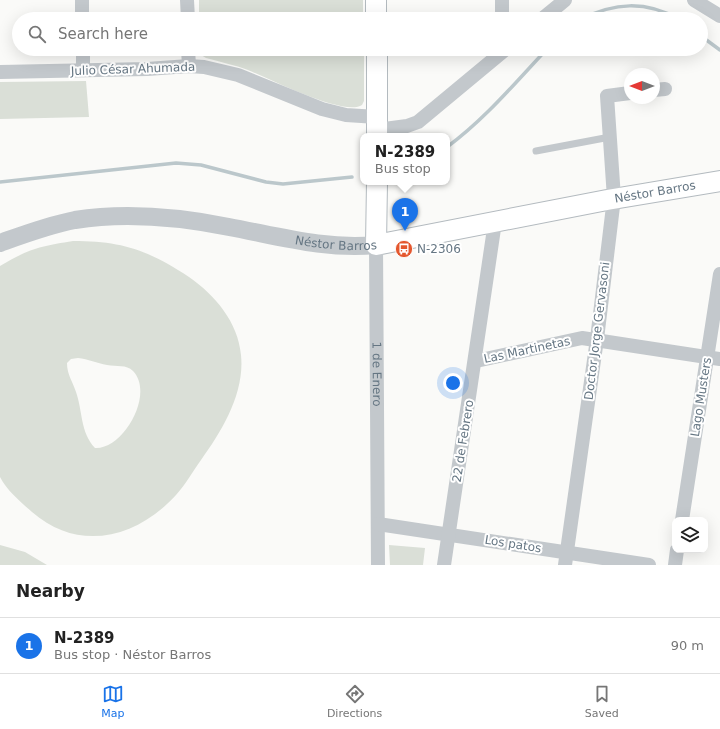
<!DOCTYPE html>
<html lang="en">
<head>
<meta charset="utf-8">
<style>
	body { margin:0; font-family:"DejaVu Sans",sans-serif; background:#f6f6f6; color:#222 }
	.controls { position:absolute; right:12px; bottom:12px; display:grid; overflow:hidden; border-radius:8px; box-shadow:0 4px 16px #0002 }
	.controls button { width:36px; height:36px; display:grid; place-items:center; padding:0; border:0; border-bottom:1px solid #e0e0e0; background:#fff; color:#222; font:20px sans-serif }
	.compass { position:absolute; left:624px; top:68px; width:36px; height:36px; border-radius:50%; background:#fff; box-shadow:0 4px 16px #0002; rotate:270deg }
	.you { position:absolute; left:453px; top:383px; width:14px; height:14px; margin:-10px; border:3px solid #fff; border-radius:50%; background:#1a73e8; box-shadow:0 0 0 6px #1a73e833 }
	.badge { display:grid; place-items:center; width:26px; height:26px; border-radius:50%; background:#1a73e8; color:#fff; font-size:13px; font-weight:700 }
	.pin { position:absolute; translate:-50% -33px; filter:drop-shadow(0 1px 2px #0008) }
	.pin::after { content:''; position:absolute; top:21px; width:14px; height:12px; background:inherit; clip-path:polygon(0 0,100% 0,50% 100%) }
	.popup { position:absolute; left:360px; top:133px; width:90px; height:52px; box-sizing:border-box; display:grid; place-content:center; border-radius:8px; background:#fff; filter:drop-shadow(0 1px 3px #0005); font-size:13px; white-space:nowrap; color:#767676 }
	.popup b { font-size:15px; color:#222 }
	.popup::after { content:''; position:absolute; left:50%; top:100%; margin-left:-8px; border:8px solid transparent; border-top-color:#fff }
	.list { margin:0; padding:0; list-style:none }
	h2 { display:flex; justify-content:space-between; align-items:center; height:52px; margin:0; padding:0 16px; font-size:17px }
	h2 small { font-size:13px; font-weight:400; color:#767676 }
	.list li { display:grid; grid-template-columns:26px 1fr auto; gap:12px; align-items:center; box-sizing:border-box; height:56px; padding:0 16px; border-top:1px solid #e0e0e0 }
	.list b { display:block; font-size:15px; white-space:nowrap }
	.list p { margin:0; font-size:13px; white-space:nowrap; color:#767676 }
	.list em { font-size:13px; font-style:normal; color:#767676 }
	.icon { flex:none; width:22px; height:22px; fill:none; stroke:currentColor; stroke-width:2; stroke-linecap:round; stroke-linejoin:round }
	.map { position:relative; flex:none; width:720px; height:565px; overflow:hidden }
	.search { position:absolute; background:#fff; box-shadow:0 4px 16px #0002; left:12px; right:12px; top:12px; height:44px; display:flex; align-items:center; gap:10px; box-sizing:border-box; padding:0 14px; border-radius:22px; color:#767676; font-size:15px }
	.sheet { height:108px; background:#fff }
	nav { display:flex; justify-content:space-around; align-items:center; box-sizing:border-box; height:56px; border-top:1px solid #e0e0e0; background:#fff; font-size:11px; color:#767676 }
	nav a { display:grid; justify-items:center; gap:2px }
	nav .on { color:#1a73e8 }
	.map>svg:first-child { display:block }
	.green { fill:#dadfd7; fill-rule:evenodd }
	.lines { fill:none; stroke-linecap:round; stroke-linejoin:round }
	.stream { stroke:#bbc7cb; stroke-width:3.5 }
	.secondary-casing { stroke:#b3babf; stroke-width:22 }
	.service { stroke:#c3c8cc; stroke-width:7 }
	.minor { stroke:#c3c8cc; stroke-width:14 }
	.tertiary { stroke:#c3c8cc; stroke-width:18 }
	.secondary { stroke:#fff; stroke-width:20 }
	.labels { text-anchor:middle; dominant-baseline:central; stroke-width:4; stroke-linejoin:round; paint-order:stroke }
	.street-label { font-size:12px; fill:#657683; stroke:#fff }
	.poi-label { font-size:12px; fill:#657683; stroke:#fff; text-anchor:start }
</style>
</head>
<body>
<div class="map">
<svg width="720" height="565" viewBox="0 0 720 565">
	<rect width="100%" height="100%" fill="#fafaf8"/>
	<!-- green -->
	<path class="green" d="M 199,0 L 363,0 L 363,19 L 199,19 Z
		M 199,49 L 364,49 L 364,101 L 362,105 C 344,117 268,78 248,70 C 235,65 220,62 206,58 L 201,55 Z
		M 86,81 L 89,117 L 0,119 L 0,82 Z
		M 73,241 C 122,241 148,250 189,277 C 215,295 238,322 241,355 C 245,393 222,431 201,460 C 193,471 186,484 176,495 C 137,538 79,553 32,512 C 21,502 7,491 0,477 L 0,266 C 28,249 41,246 73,241 ZM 78,358 C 88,359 97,363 107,365 C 117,367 126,364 133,371 C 155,394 123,450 95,448 C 80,432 83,412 76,392 C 73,382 67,375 67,363 L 71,359 Z
		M 0,545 L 25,552 L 47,565 L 0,565 Z
		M 389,545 L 425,548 L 423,565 L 390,565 Z"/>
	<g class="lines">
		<!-- stream -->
		<path class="stream" d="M 581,19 C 614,3 645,0 678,19
			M 701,36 L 720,50
			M 447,147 C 484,120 515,83 547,49
			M 0,182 L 176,163 L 201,165 L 266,182 L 283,184 L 352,177"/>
		<defs>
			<g id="secondary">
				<path d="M 376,0 L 376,19"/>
				<path d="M 377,49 L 377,136"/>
				<path id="s3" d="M 377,182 L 376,245 L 607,200 L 720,181"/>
			</g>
		</defs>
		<!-- secondary casing -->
		<use href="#secondary" class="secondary-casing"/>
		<!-- service -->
		<path class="service" d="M 536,151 L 610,137"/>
		<!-- minor -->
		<g class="minor">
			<path d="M 82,0 L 82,19"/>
			<path d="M 187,0 L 188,19"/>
			<path d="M 694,0 L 720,16"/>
			<path d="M 502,19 L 502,0"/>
			<path d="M 542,19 L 565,0"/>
			<path d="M 83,49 L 83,70"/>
			<path d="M 188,49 L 189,66"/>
			<path d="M 0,72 L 147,69 L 189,66 L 204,67 L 238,75 L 322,109 L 346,115 L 377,117"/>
			<path d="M 654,90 L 665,89"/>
			<path d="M 377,130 L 407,126 L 418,122 L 506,49"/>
			<path id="s1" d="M 376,245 L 378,565"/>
			<path d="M 476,361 L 582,338 L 720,359"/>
			<path d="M 682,520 L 720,274"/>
			<path d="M 378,524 L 649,565"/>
			<path d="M 444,565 L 495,222"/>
			<path d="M 565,565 L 597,339 L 614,198 L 607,96 L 630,93"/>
			<path d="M 675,565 L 677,550"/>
		</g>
		<!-- tertiary -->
		<path class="tertiary" id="s2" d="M 0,243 C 25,234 49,225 75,220 C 126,212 179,217 229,227 C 278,236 326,250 376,245"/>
		<!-- secondary -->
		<use href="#secondary" class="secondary"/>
	</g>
	<!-- icons -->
	<defs>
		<symbol id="bus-disc" viewBox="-11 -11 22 22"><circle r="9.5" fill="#e4572e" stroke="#fff"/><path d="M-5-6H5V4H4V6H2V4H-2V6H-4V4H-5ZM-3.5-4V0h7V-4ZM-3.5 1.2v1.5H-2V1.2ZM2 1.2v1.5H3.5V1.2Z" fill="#fff"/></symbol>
	</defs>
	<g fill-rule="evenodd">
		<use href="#bus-disc" x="394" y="239" width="20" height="20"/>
	</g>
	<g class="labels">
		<!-- street labels -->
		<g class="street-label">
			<text transform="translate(133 69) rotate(-2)">Julio César Ahumada</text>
			<text stroke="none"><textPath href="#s3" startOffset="347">Néstor Barros</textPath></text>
			<text stroke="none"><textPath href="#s2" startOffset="342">Néstor Barros</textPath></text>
			<text transform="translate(597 331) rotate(-83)">Doctor Jorge Gervasoni</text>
			<text transform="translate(527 350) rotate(-12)">Las Martinetas</text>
			<text stroke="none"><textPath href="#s1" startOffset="129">1 de Enero</textPath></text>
			<text transform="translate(701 397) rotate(-81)">Lago Musters</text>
			<text transform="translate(463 441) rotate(-81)">22 de Febrero</text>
			<text transform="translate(513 544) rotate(9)">Los patos</text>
		</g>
		<!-- poi labels -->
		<g class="poi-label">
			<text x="417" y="249">N-2306</text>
		</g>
	</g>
</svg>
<div class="controls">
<button><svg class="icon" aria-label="layers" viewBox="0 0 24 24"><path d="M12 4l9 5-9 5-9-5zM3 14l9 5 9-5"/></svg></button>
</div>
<svg class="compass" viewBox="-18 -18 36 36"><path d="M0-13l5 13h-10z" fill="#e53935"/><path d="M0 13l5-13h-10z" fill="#767676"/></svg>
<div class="you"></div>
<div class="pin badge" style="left:405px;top:231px">1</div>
<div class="popup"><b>N-2389</b>Bus stop</div>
<div class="search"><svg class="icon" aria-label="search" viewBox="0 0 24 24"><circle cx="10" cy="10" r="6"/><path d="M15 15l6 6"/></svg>Search here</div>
</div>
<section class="sheet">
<h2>Nearby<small></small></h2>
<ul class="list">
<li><span class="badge">1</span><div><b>N-2389</b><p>Bus stop · Néstor Barros</p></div><em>90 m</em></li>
</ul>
</section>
<nav>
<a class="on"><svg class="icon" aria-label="map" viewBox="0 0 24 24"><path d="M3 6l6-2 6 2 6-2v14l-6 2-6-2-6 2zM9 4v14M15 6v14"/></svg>Map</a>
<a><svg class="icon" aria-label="directions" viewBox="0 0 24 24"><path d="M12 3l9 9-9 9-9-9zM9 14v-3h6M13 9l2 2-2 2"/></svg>Directions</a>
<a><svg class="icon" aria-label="saved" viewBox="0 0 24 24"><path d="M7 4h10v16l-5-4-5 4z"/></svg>Saved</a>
</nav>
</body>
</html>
